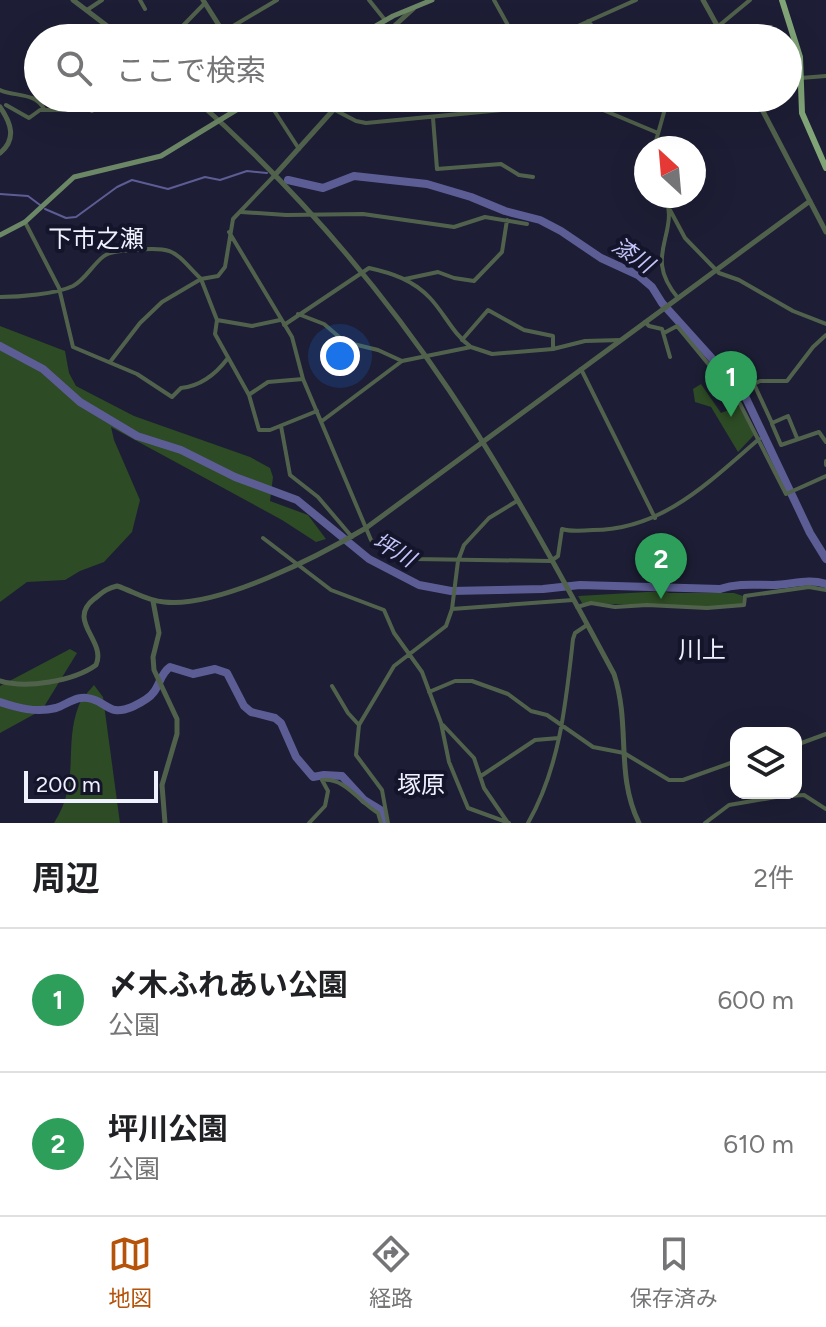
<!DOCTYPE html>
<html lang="ja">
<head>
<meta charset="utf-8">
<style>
	body { margin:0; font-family:Figtree,"Noto Sans JP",sans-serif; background:#f6f6f6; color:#202124 }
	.controls { position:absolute; right:24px; bottom:24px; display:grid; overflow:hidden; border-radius:16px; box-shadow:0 8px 32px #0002 }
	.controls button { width:72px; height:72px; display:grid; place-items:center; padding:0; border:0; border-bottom:2px solid #e0e0e0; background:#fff; color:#202124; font:40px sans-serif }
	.compass { position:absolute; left:634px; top:136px; width:72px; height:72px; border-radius:50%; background:#fff; box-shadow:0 8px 32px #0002; rotate:334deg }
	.scale { position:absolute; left:24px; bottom:20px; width:134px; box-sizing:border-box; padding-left:8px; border:4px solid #f0f1fe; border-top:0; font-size:22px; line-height:28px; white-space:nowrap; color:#f0f1fe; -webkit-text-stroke:6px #14142b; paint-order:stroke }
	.you { position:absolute; left:340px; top:356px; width:28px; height:28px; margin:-20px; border:6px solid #fff; border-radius:50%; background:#1a73e8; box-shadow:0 0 0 12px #1a73e833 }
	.badge { display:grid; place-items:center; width:52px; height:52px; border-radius:50%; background:#b45309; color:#fff; font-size:26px; font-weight:700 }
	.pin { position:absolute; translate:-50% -66px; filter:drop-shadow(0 2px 4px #0008) }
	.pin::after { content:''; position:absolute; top:42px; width:28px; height:24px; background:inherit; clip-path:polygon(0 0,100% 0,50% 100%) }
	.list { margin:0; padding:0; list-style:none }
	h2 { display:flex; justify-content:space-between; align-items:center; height:104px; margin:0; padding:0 32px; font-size:34px }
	h2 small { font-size:26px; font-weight:400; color:#757577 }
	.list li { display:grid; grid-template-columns:52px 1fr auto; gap:24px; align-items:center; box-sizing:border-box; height:144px; padding:0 32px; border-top:2px solid #e0e0e0 }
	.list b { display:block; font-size:30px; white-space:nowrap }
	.list p { margin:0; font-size:26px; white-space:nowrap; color:#757577 }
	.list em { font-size:26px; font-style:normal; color:#757577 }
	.icon { flex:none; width:44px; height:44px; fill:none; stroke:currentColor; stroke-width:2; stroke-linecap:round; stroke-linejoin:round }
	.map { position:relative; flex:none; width:826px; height:823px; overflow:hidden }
	.search { position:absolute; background:#fff; box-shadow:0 8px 32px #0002; left:24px; right:24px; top:24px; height:88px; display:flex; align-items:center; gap:20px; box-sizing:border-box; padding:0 28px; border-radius:44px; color:#757577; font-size:30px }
	.sheet { height:392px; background:#fff }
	nav { display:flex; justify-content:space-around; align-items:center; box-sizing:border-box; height:112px; border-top:2px solid #e0e0e0; background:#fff; font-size:22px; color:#757577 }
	nav a { display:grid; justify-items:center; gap:4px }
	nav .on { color:#b45309 }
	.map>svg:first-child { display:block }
	.green { fill:#2d4b24 }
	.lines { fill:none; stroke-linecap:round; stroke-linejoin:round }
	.stream { stroke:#5d5d95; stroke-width:2 }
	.river { stroke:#5d5d95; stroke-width:8 }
	.minor { stroke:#51624c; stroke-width:4 }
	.tertiary { stroke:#51624c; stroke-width:5 }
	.secondary { stroke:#6c8765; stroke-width:5 }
	.primary { stroke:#81a477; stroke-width:6 }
	.labels { text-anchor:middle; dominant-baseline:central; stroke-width:8; stroke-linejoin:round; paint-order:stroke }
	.water-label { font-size:22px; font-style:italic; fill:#c4c6f9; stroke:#14142b }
	.quarter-label { font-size:24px; fill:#f0f1fe; stroke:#14142b }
</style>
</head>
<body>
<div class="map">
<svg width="826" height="823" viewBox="0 0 826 823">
	<rect width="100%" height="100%" fill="#1d1d35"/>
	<!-- green -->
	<path class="green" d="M 0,326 L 65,351 L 69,373 L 76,386 L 134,416 L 250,457 L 270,468 L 273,477 L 270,501 L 308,515 L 326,539 L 316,542 L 282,520 L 111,427 L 114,440 L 140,500 L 132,532 L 104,562 L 80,571 L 65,580 L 27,582 L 0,602 Z
		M 701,384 L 721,413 L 739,406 L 754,435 L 738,452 L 711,407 L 695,402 L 693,389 Z
		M 664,591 L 669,593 L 734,593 L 743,596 L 742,604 L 707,607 L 582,603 L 578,596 Z
		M 70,649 L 77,653 L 42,710 L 0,733 L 0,686 Z
		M 94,685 L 103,697 L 120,823 L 54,823 C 81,781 63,745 79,705 C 82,698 89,691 94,685 Z"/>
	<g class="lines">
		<!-- stream -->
		<path class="stream" d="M 0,194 L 28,196 L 40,205
			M 45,209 L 66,218 L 76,217 L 117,187 L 132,180 L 168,189 L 205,177 L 220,180 L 247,171 L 267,173"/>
		<!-- river -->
		<path class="river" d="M 288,180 L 323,188 L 354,176 L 427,184 L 471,197 L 505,211 L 540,220 L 561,231 L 601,258 L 638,275 L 652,287 L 662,303 L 744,394 L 810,533 L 826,559
			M 0,346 L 43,369 L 80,402 L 137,436 L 181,450 L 235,477 L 297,500 L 369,559 L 419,585 L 451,591 L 543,589 L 580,585 L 720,589 C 738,583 754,585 773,585 C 791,585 808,578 826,584
			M 0,702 C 18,708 36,713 56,708 C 68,704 78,694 92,699 C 109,704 109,716 132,707 C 138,704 149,699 153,693 C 160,685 160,674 170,667 L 193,674 L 215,669 L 227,673 L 244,706 L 251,712 L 275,718 L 281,723 L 296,757 L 313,777 L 324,775 L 342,776 L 364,800 L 382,811 L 384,823"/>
		<!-- minor -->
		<path class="minor" d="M 140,0 L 145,9
			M 369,0 L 385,20
			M 494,0 L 515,38
			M 87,10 L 102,0
			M 588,21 L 602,38
			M 223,32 L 277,0
			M 171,38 L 205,3
			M 551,38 L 636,0
			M 704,38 L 750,0
			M 788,79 L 826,76
			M 0,90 C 16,97 35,92 44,109
			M 266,98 L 299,149
			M 6,105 L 29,118 L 40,110 L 63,110 L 79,104 L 92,111 L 98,106 L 94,98
			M 335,110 L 356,121 L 366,123 L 584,102 L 658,133
			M 433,118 L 437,169 L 501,164 L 519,175 L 533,177
			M 654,148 L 668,98
			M 666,196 C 679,237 642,255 678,298
			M 670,210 L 685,238 L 719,273 L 739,280 L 793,311 L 826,324
			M 241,212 L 286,215 L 363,214 L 454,227 L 485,217 L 527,224
			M 25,222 L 59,288 L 73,347 L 137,374 L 172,397 L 181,388 C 201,386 216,374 228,358
			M 229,232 L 292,337 L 303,379 L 371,540 L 391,554 L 415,559 L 551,561 L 558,556 L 562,529 C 571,532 582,531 593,530 C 662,530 709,482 759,439
			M 405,279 L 438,272 L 454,278 L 474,281 L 502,252 L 507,220
			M 0,297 C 19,297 56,294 73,286 C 85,280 93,264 104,256 C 112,250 124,251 134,250 C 176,246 174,252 201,279 L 218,276 L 225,267 L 233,219 L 274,176
			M 298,314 L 324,324 L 345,342 L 378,350 L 402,361
			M 217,320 L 252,326 L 280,320
			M 645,322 L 649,326 L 662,329 L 670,357
			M 284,325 L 369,268 C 392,273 413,280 430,298 C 445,314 453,334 471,347
			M 664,333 L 677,326 L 738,400 L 786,494 L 826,476
			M 462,340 L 488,310 L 524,330 L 553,336 L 553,349
			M 110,362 L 140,323 L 162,302 L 201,279 L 217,320 L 215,334 L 249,395 L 259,430 L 270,430 L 317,411
			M 581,369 L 655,518
			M 250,394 L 268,382 L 303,379
			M 322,421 L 402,361 L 471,347 L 492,354 L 553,349 L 585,341 L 621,340
			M 772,424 L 781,445 L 819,432 L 826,442
			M 281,426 L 290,475 L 318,497 L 352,537
			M 797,438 L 788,416 L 772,423 L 754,384 L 760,381 L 787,381 L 813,347 L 826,335
			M 826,461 L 826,465
			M 263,538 L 331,590 L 384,610 L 394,633 L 422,672 L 441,723 L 449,762 L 468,808 L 509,823
			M 577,607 L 591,603 L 615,607 L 647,605 L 707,608 L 744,605 L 745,596 L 809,587 L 826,590
			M 452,609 L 573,600
			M 332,686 L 348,713 L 359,725
			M 429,692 L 455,681 L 472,681 L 508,694 L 531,711 L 547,715 L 593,747 L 624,753 L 669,780 L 683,780 L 736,761
			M 443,725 L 474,758 L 484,788 L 508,823
			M 796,745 L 826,734
			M 481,776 L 535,740 L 559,738
			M 309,823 L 325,806 L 328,791 L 322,780 C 345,777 359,802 378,813 L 381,823
			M 388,823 L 382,790 L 356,755 L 359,725 L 394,666 L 446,626 L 452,609 L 458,561 L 464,545 L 489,518 L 517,501
			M 528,823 C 560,767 566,702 573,639 L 575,633 L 587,625
			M 705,823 L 729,805 L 776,797 L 804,795 L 826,809"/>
		<!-- tertiary -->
		<path class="tertiary" d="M 73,0 L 123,38
			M 203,0 L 227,38
			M 703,0 L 724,38
			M 381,38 L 413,9
			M 194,98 C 290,183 377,283 449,390 C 510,481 563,579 614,674 C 631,726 615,774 639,823
			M 756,98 L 826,232
			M 0,107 C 11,123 17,139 0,153
			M 274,176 L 344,98
			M 153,601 L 159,633 L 153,657 L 154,670 L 177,719 L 177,734 L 162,785 L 165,823
			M 0,681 C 26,689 74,681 96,665 C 107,641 66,621 94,599 C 102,593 107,588 117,586 C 133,591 147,601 164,602 C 219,608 319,556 366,528 L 810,201"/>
		<!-- secondary -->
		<path class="secondary" d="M 355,38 L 393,16 L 432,0
			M 0,235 L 25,222 L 74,177 L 161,156 L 256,98"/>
		<!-- primary -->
		<path class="primary" d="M 782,0 L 800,57 L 802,113 L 826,168"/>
	</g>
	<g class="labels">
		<!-- water labels -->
		<g class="water-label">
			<text transform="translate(633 255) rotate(34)">漆川</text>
			<text transform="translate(394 550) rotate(30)">坪川</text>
		</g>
		<!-- quarter labels -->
		<g class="quarter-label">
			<text x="96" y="238">下市之瀬</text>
			<text x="702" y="649">川上</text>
			<text x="421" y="784">塚原</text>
		</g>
	</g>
</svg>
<div class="controls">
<button><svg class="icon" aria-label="layers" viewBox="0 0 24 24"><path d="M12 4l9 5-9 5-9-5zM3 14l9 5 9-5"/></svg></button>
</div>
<svg class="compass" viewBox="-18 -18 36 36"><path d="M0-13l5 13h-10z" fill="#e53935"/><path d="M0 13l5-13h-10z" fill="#757577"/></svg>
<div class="scale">200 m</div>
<div class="you"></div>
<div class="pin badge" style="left:731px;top:417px;background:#2e9e5b">1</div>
<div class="pin badge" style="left:661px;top:599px;background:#2e9e5b">2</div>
<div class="search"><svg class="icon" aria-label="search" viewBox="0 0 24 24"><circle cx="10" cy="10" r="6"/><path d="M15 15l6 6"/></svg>ここで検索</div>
</div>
<section class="sheet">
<h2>周辺<small>2件</small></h2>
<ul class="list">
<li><span class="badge" style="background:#2e9e5b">1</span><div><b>〆木ふれあい公園</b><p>公園</p></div><em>600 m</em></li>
<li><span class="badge" style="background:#2e9e5b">2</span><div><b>坪川公園</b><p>公園</p></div><em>610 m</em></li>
</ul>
</section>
<nav>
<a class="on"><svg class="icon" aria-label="map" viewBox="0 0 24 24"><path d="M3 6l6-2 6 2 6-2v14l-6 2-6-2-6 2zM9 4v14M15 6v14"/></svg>地図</a>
<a><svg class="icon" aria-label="directions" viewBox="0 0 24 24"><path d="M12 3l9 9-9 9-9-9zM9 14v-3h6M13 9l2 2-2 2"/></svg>経路</a>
<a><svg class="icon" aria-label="saved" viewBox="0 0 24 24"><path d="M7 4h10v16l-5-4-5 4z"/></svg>保存済み</a>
</nav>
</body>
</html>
